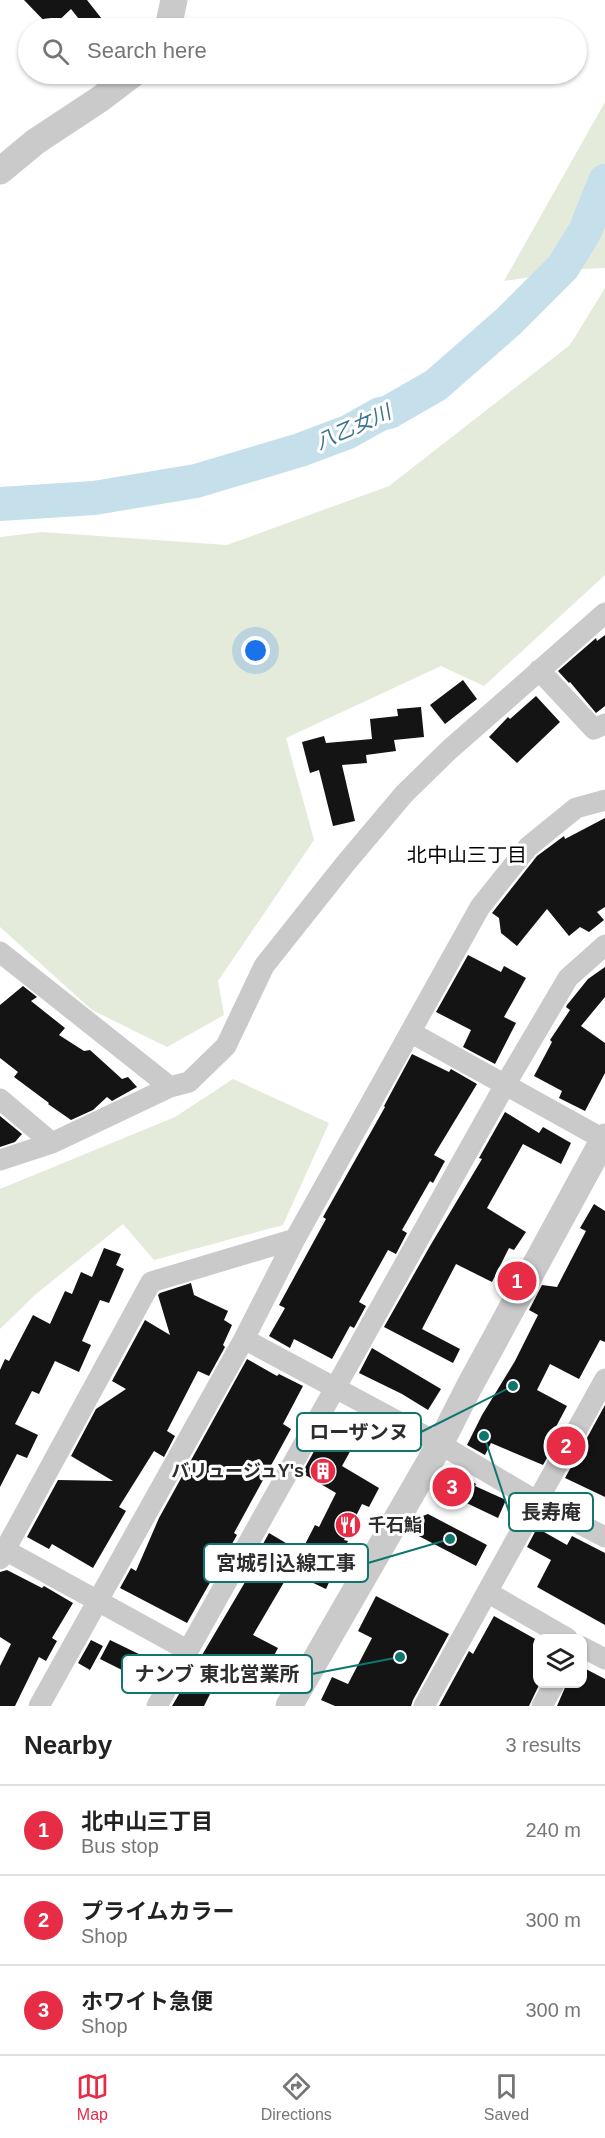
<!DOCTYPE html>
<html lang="en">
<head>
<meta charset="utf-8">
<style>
	body { margin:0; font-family:Helvetica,"Noto Sans JP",sans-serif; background:#f2f2f2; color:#222 }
	.controls { position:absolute; right:18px; bottom:18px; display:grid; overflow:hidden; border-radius:12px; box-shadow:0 2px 4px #0004 }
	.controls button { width:54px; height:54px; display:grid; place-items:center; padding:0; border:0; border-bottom:2px solid #e0e0e0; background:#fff; color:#222; font:30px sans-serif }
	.you { position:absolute; left:256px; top:651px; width:21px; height:21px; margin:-15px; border:4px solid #fff; border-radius:50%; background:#1a73e8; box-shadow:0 0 0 9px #1a73e833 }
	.badge { display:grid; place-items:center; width:39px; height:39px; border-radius:50%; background:#e72c46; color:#fff; font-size:20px; font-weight:700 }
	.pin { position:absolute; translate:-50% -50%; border:3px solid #fff; box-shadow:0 2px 6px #0006 }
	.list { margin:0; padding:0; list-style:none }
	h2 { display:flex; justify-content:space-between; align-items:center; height:78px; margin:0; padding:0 24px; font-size:26px }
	h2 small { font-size:20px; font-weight:400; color:#767676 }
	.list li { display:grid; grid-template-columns:39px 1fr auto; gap:18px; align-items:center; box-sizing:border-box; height:90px; padding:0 24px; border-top:2px solid #e0e0e0 }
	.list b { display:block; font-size:22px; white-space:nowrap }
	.list p { margin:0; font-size:20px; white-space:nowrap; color:#767676 }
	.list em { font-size:20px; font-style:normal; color:#767676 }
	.icon { flex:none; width:33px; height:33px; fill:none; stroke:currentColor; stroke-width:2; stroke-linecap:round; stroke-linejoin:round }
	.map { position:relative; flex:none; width:605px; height:1706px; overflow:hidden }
	.search { position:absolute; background:#fff; box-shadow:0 2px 4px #0004; left:18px; right:18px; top:18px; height:66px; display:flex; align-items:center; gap:15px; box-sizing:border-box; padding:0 21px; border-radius:33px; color:#767676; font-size:22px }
	.sheet { height:348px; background:#fff }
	nav { display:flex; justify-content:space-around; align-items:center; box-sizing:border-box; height:84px; border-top:2px solid #e0e0e0; background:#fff; font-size:16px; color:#767676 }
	nav a { display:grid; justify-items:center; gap:3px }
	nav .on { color:#e72c46 }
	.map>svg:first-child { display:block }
	.green { fill:#e4ebda }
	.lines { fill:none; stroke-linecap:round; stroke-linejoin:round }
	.river { stroke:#c5dfeb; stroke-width:34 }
	.building { fill:#141414 }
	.minor { stroke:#cacaca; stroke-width:21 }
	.tertiary { stroke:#cacaca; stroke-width:27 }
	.labels { text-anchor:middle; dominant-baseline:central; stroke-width:6; stroke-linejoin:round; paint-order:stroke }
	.poi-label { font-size:18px; font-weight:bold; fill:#2d2d2d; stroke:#fff; text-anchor:end }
	.water-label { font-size:20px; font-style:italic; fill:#3a748f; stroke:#fff }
	.neighbourhood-label { font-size:20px; fill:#000; stroke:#fff }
	.leader { fill:none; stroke:#0f766e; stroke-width:2 }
	.callout-dot { fill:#0f766e; stroke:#fff; stroke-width:2 }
	.callout { fill:#fff; stroke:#0f766e; stroke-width:2 }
	.callout-label { font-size:20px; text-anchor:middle; font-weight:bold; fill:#2d2d2d }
</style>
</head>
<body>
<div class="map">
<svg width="605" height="1706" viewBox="0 0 605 1706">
	<rect width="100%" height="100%" fill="#fff"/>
	<!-- green -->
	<path class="green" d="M 605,102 L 605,268 L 583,269 L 504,281 Z
		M 605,288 L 605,575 L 484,686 L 441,666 L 286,738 L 314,840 L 218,981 L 224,1015 L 167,1047 L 92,1010 L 0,927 L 0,537 L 42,532 L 227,545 L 389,486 L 570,345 Z
		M 233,1079 L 329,1123 L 283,1225 L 154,1260 L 123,1224 L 36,1294 L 0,1329 L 0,1189 L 175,1117 Z"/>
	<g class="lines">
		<!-- river -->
		<path class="river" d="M 0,504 L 94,498 L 196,481 L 300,450 L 348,432 L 380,414 L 389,412 L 436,385 L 509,321 L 563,267 L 585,231 L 605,181"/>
	</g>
	<!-- building -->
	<path class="building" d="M 24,0 L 87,0 L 109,28 L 86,28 L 71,9 L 51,28 Z
		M 605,635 L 605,706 L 596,713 L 570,682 L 569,683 L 558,671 L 596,638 L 597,641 Z
		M 463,680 L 477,699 L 445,724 L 430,705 Z
		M 536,696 L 560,722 L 517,763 L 489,737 L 508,717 L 510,719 Z
		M 421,707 L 424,737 L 394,740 L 396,751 L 366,755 L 367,763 L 342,765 L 355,821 L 333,826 L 319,770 L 310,773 L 302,742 L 324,736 L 326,743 L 372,739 L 370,719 L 398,716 L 397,709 Z
		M 605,818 L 605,907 L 597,912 L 604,920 L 589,932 L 580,927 L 569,936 L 547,909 L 517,946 L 501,933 L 499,918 L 492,913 L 537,856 L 564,836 L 565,839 Z
		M 468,955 L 501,972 L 504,966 L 526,978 L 504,1017 L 516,1023 L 495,1064 L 463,1047 L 471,1030 L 436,1012 Z
		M 605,967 L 605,997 L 581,1026 L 605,1043 L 605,1073 L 585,1111 L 559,1098 L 562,1091 L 534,1076 L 552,1042 L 550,1040 L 570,1010 L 566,1007 L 567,1005 L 588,979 Z
		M 23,986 L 37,997 L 31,1001 L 65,1028 L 59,1035 L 84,1051 L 90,1050 L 122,1079 L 128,1077 L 137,1087 L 112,1101 L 107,1097 L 93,1110 L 71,1120 L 48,1104 L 49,1103 L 14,1077 L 18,1072 L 0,1058 L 0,1005 Z
		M 412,1054 L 449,1072 L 451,1069 L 477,1084 L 434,1155 L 445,1161 L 433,1183 L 430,1181 L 402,1230 L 407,1233 L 396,1254 L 388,1250 L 359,1302 L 366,1306 L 354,1328 L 350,1326 L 332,1359 L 294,1339 L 290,1348 L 269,1336 L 285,1308 L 279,1305 L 326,1219 L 323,1217 L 385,1107 L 384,1106 Z
		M 505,1112 L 539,1133 L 543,1127 L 571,1143 L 561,1164 L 523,1144 L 487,1208 L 526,1232 L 514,1250 L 509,1248 L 492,1282 L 456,1264 L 422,1329 L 460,1349 L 453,1363 L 384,1327 L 430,1246 L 482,1159 L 479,1158 Z
		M 0,1116 L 22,1134 L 15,1142 L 0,1147 Z
		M 594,1204 L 605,1211 L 605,1342 L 600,1340 L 579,1379 L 550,1364 L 537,1390 L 567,1406 L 549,1440 L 555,1444 L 543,1465 L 491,1443 L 485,1455 L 467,1445 L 482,1415 L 515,1361 L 538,1315 L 529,1310 L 542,1285 L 557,1287 L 586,1231 L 580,1228 Z
		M 104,1248 L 121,1254 L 116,1265 L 124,1269 L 109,1303 L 100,1300 L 82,1341 L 91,1345 L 79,1372 L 55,1361 L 39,1394 L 32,1391 L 15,1424 L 38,1435 L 27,1458 L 17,1454 L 0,1487 L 0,1370 L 5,1359 L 9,1361 L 33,1315 L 50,1324 L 65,1291 L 72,1294 L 81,1272 L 92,1277 Z
		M 191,1283 L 194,1295 L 228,1311 L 224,1320 L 232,1325 L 223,1345 L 225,1347 L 209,1376 L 198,1371 L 167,1431 L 175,1436 L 164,1457 L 154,1451 L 119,1507 L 126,1511 L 93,1568 L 52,1544 L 49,1549 L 27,1537 L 58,1480 L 113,1481 L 71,1456 L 96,1409 L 126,1389 L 112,1381 L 145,1320 L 170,1335 L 158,1295 L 160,1293 Z
		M 372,1348 L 441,1389 L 428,1410 L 402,1394 L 359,1373 Z
		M 247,1359 L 277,1376 L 279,1374 L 303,1386 L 283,1424 L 291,1429 L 234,1533 L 237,1535 L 187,1623 L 120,1588 L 131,1568 L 136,1571 L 159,1518 Z
		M 605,1405 L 605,1497 L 565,1478 Z
		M 334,1415 L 362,1430 L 342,1466 L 379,1488 L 369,1507 L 362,1504 L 344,1540 L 348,1541 L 326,1589 L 290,1572 L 253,1635 L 278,1648 L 269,1665 L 284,1673 L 275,1690 L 225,1664 L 204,1706 L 172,1706 L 261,1555 L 258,1553 L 269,1533 L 301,1552 L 315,1525 L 319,1527 L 336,1493 L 302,1473 Z
		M 448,1468 L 476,1484 L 475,1486 L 506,1500 L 498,1518 L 437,1489 Z
		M 428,1514 L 487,1545 L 476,1566 L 413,1533 L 412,1524 L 415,1519 Z
		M 537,1528 L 567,1545 L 572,1536 L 605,1553 L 605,1625 L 537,1587 L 551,1560 L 527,1547 Z
		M 7,1570 L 42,1588 L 44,1586 L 73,1603 L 52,1638 L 57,1641 L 46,1661 L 39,1657 L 15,1706 L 0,1706 L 0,1666 L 11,1644 L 0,1637 L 0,1572 Z
		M 376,1596 L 449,1634 L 413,1700 L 411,1706 L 335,1706 L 321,1700 L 332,1677 L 348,1684 L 372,1638 L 358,1631 Z
		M 494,1616 L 537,1640 L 537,1683 L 540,1683 L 529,1706 L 439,1706 L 469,1651 L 473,1654 Z
		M 91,1640 L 103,1646 L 90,1670 L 78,1663 Z
		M 110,1640 L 145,1657 L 136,1677 L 100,1659 Z
		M 582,1667 L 605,1679 L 605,1706 L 557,1706 L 567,1683 L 582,1683 Z"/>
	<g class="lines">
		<!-- minor -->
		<path class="minor" d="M 539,670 L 594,729 L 605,724
			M 0,952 L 170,1087
			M 410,1032 L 605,1140
			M 0,1099 L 52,1143
			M 0,1160 L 52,1143 L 170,1087 L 189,1082 L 226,1046 L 264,966 L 345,864 L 404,794 L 449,750 L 605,613
			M 244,1339 L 440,1444 L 538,1502 L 605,1537
			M 5,1550 L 187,1650
			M 0,1559 L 151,1282 L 295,1239
			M 487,1592 L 567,1638
			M 582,1647 L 605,1659
			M 39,1706 L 244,1339 L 295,1239 L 480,907 L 528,847 L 576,808 L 605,800
			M 157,1706 L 505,1085 L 568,978 L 605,945
			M 424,1706 L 605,1379
			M 542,1706 L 554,1684"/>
		<!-- tertiary -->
		<path class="tertiary" d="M 168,28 L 174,0
			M 0,171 L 35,142 L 100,99 L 133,74
			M 289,1706 L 440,1444 L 469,1387 L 605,1137"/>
	</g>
	<!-- icons -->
	<defs>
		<symbol id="building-disc" viewBox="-11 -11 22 22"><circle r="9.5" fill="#e72c46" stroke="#fff"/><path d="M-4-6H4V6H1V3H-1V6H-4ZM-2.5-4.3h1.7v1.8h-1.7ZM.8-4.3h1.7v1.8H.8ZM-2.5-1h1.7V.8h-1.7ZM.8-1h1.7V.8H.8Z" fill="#fff"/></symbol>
		<symbol id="restaurant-disc" viewBox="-11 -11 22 22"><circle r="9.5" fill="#e72c46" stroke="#fff"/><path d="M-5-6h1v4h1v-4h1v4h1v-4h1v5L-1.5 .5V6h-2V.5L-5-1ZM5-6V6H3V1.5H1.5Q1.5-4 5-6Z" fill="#fff"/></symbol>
	</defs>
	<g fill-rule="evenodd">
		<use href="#building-disc" x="308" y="1456" width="30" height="30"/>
		<use href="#restaurant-disc" x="333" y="1510" width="30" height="30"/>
	</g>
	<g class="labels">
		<!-- poi labels -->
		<g class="poi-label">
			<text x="304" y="1471">バリュージュY's</text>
			<text x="368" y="1525" text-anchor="start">千石鮨</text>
		</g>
		<!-- water labels -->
		<g class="water-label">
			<text transform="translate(353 427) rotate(-24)">八乙女川</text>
		</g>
		<!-- neighbourhood labels -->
		<g class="neighbourhood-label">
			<text x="467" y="855">北中山三丁目</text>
		</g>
	</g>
	<!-- callouts -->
	<path class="leader" d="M513 1386L421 1432M484 1436L509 1512M450 1539L368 1563M400 1657L312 1674"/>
	<g class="callout-dot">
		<circle cx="513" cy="1386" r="6"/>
		<circle cx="484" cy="1436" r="6"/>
		<circle cx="450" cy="1539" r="6"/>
		<circle cx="400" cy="1657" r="6"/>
	</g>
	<g class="callout">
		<rect x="297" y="1413" width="124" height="38" rx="6"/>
		<rect x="509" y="1493" width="84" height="38" rx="6"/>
		<rect x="204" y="1544" width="164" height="38" rx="6"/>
		<rect x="122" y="1655" width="190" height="38" rx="6"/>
	</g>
	<g class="callout-label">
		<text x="359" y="1439">ローザンヌ</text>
		<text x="551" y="1519">長寿庵</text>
		<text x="286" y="1570">宮城引込線工事</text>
		<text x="217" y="1681">ナンブ 東北営業所</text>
	</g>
</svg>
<div class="controls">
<button><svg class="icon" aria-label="layers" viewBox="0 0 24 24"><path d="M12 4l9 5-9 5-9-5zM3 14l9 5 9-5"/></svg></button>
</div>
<div class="you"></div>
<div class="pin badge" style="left:517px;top:1281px">1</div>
<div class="pin badge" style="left:566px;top:1446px">2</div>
<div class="pin badge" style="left:452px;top:1487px">3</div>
<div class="search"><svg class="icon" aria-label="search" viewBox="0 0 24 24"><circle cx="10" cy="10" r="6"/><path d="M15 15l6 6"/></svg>Search here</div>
</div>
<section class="sheet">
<h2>Nearby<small>3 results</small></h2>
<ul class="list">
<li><span class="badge">1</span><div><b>北中山三丁目</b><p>Bus stop</p></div><em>240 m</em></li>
<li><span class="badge">2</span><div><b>プライムカラー</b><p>Shop</p></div><em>300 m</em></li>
<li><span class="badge">3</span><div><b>ホワイト急便</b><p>Shop</p></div><em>300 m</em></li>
</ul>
</section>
<nav>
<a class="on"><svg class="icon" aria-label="map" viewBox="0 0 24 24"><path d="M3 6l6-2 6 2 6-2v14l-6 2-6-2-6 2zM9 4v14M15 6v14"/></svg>Map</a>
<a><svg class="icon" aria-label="directions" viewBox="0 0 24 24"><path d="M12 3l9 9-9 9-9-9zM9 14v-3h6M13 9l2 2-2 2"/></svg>Directions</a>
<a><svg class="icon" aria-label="saved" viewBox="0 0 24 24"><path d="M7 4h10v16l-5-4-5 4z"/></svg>Saved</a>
</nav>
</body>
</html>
